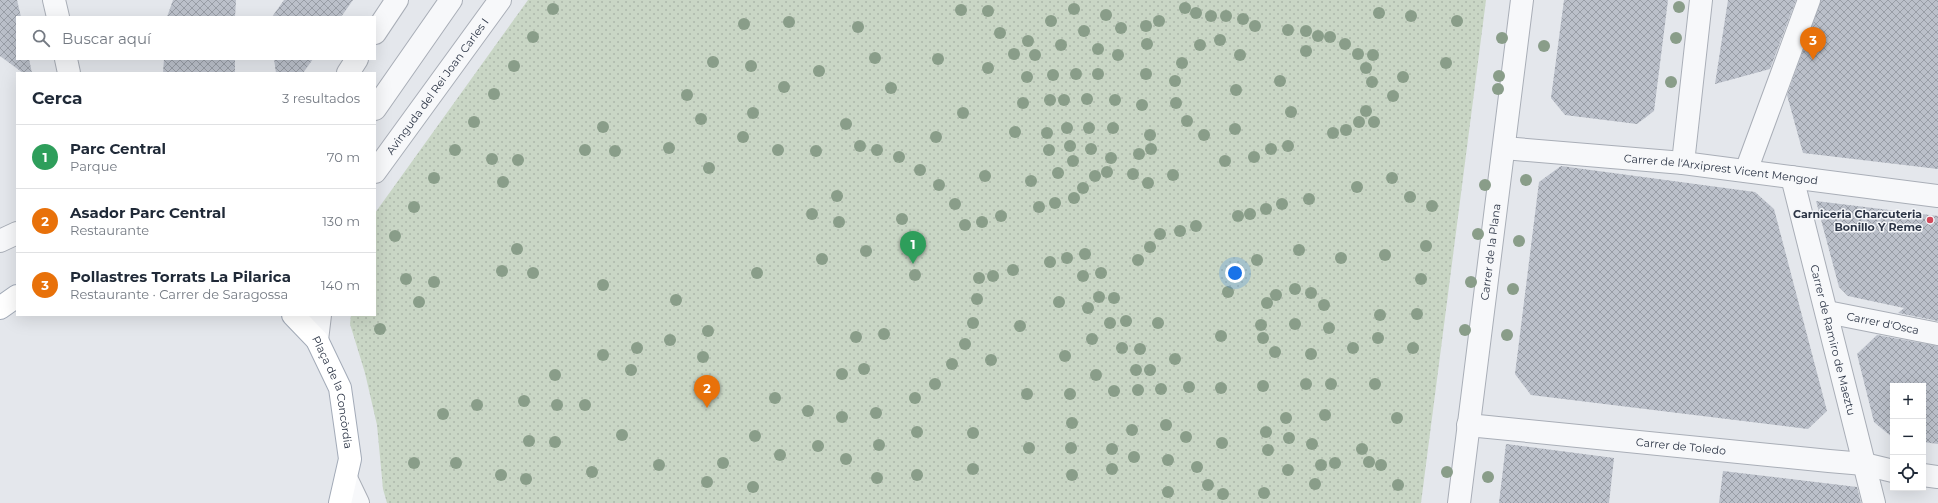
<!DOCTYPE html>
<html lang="es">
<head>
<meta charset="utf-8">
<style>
	body { margin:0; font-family:Montserrat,sans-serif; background:#f2f2f3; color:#1f2937 }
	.controls { position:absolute; right:12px; bottom:12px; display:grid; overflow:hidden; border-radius:0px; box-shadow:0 4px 16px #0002 }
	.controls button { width:36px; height:36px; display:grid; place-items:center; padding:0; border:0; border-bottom:1px solid #e0e1e3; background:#fff; color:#1f2937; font:20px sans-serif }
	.you { position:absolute; left:1235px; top:273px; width:14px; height:14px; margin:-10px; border:3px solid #fff; border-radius:50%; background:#1a73e8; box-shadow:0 0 0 6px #1a73e833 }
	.badge { display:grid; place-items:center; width:26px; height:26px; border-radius:50%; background:#0b8043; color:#fff; font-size:13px; font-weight:700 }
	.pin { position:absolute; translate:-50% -33px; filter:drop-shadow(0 1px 2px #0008) }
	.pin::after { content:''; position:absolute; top:21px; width:14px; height:12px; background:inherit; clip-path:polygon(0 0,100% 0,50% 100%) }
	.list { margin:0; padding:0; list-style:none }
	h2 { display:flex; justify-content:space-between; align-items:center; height:52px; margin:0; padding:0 16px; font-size:17px }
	h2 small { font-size:13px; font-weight:400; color:#747a83 }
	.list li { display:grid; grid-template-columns:26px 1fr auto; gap:12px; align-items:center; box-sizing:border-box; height:64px; padding:0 16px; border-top:1px solid #e0e1e3 }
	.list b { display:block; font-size:15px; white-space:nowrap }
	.list p { margin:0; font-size:13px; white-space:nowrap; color:#747a83 }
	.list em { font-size:13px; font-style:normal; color:#747a83 }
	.icon { flex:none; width:22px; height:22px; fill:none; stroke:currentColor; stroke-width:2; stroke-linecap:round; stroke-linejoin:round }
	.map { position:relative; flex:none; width:1938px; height:503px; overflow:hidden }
	.search { position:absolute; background:#fff; box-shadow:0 4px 16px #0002; left:16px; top:16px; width:360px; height:44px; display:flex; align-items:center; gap:10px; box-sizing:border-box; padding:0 14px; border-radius:0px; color:#747a83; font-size:15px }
	.panel { position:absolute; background:#fff; box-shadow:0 4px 16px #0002; left:16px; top:72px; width:360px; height:244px; border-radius:0px }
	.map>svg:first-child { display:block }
	.green { fill:url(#green-dots) }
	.building { fill:url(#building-cross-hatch) }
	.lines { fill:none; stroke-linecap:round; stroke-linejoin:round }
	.minor-casing { stroke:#a9aeb7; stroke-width:24 }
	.tertiary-casing { stroke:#a9aeb7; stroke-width:24 }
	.primary-casing { stroke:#a3abb8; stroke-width:24 }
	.minor { stroke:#f7f8fa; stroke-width:22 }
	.tertiary { stroke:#f7f8fa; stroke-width:22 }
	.primary { stroke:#fff; stroke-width:22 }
	.tree { fill:#899d89 }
	.poi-dot { fill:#d1495b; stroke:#f4f6f9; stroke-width:1.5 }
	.labels { text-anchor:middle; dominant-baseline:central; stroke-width:3; stroke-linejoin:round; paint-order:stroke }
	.street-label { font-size:11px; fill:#2b3445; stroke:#f4f6f9 }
	.poi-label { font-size:11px; font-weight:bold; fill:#2b3445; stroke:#f4f6f9; text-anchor:end }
</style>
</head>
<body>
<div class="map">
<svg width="1938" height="503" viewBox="0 0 1938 503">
	<defs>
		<pattern id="green-dots" width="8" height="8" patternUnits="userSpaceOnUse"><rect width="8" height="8" fill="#c9d6c5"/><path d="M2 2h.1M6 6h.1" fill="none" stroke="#adb8ab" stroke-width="1.8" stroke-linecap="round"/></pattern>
		<pattern id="building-cross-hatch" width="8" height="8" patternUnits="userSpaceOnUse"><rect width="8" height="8" fill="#bbc0ca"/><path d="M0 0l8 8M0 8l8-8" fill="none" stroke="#989da6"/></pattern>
	</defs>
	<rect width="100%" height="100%" fill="#e4e7ec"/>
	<!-- green -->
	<path class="green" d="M 528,0 L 1486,0 L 1421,503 L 387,503 L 383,489 L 377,425 L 365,373 L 350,324 L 351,315 L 375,315 L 375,213 Z"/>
	<!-- building -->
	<path class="building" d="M 0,0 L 17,0 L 21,17 L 17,17 L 17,59 L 29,59 L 32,73 L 23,73 L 0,56 Z
		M 173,0 L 236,0 L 235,17 L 167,17 Z
		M 284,0 L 353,0 L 341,17 L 272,17 Z
		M 1564,0 L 1668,0 L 1654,111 L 1637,124 L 1565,115 L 1551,98 Z
		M 1728,0 L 1796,0 L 1770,69 L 1715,84 Z
		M 1821,0 L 1938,0 L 1938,169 L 1803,153 L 1787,95 Z
		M 164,59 L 235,59 L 235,73 L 163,73 Z
		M 274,59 L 313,59 L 303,73 L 276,73 Z
		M 1561,166 L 1755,192 L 1774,209 L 1827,411 L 1808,429 L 1531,395 L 1515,374 L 1539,182 Z
		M 1816,201 L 1938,216 L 1938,321 L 1898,313 L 1904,308 L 1848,296 L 1839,287 Z
		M 1877,335 L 1938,346 L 1938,444 L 1923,442 L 1923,386 L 1893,386 L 1893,438 L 1874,422 L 1857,354 Z
		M 1506,444 L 1614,458 L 1609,503 L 1499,503 Z
		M 1723,471 L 1857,487 L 1861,503 L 1719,503 Z"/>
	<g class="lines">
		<defs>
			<g id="minor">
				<path d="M 54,0 L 58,17"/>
				<path d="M 375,33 L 397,0"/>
				<path d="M 66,59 L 69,73"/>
				<path d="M 348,73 L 357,59"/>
				<path id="s1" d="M 1504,148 L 1683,163 L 1938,196"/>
				<path d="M 1683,163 L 1701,0"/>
				<path d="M 1746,171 L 1809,0"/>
				<path id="s2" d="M 1792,177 L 1874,503"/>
				<path d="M 0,241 L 17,233"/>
				<path id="s3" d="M 1827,312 L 1938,334"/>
				<path id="s4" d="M 1468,425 L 1829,461 L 1864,464 L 1893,471"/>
				<path d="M 1923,475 L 1938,477"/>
				<path id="s5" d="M 1459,503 L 1522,0"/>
			</g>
			<g id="tertiary">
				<path d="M 375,109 L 451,0"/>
				<path id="s6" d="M 375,172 L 500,0"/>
				<path d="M 317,340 L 320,315"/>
				<path d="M 346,478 L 358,503"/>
			</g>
			<g id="primary">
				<path d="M 0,308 L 17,296"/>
				<path id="s7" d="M 293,315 L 317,340 L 340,388 L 350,459 L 340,503"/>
			</g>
		</defs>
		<!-- minor casing -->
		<use href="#minor" class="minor-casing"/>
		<!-- tertiary casing -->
		<use href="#tertiary" class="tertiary-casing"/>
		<!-- primary casing -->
		<use href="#primary" class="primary-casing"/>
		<!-- minor -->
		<use href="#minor" class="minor"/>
		<!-- tertiary -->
		<use href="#tertiary" class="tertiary"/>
		<!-- primary -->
		<use href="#primary" class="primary"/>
	</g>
	<!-- trees -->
	<g class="tree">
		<circle cx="1679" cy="7" r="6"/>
		<circle cx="1185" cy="8" r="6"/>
		<circle cx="553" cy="9" r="6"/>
		<circle cx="1074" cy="9" r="6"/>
		<circle cx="961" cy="10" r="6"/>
		<circle cx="988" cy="11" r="6"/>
		<circle cx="1196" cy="13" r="6"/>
		<circle cx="1379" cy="13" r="6"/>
		<circle cx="1106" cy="15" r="6"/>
		<circle cx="1211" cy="16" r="6"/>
		<circle cx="1226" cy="16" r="6"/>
		<circle cx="1411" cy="16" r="6"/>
		<circle cx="1243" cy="19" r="6"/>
		<circle cx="1051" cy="21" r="6"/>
		<circle cx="1159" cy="21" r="6"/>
		<circle cx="1457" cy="21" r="6"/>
		<circle cx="789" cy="22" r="6"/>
		<circle cx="744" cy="24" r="6"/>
		<circle cx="1146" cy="26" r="6"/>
		<circle cx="1255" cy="26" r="6"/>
		<circle cx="858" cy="27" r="6"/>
		<circle cx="1121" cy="28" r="6"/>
		<circle cx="1288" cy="30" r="6"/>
		<circle cx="1084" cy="31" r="6"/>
		<circle cx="1306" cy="31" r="6"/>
		<circle cx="1000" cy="33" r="6"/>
		<circle cx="1318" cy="36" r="6"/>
		<circle cx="533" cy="37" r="6"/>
		<circle cx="1330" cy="37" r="6"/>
		<circle cx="1502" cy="38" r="6"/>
		<circle cx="1676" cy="38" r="6"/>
		<circle cx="1220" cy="40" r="6"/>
		<circle cx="1028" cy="41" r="6"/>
		<circle cx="1147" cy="44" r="6"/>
		<circle cx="1345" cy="44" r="6"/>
		<circle cx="1061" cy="45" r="6"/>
		<circle cx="1200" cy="45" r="6"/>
		<circle cx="1544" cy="46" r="6"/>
		<circle cx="1098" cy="49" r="6"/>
		<circle cx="1306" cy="51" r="6"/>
		<circle cx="1014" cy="54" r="6"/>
		<circle cx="1358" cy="54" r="6"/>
		<circle cx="1035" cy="55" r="6"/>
		<circle cx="1118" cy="55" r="6"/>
		<circle cx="1240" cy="55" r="6"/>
		<circle cx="1373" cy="55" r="6"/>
		<circle cx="875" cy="58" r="6"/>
		<circle cx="938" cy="59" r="6"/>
		<circle cx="713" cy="62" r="6"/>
		<circle cx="1182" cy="63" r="6"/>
		<circle cx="1446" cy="63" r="6"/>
		<circle cx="514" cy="66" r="6"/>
		<circle cx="751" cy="66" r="6"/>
		<circle cx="988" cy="68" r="6"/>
		<circle cx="1366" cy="68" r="6"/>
		<circle cx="819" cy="71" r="6"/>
		<circle cx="1076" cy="74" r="6"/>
		<circle cx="1098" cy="74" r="6"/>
		<circle cx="1146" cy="74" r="6"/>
		<circle cx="1053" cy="75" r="6"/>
		<circle cx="1499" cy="76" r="6"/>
		<circle cx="1027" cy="77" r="6"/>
		<circle cx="1403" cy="77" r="6"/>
		<circle cx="1175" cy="81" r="6"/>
		<circle cx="1280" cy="81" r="6"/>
		<circle cx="1372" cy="82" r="6"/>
		<circle cx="1671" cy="82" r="6"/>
		<circle cx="784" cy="87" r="6"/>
		<circle cx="891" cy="88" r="6"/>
		<circle cx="1498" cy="89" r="6"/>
		<circle cx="1236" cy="90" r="6"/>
		<circle cx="494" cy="94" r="6"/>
		<circle cx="687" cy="95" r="6"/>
		<circle cx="1393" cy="96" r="6"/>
		<circle cx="1087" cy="99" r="6"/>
		<circle cx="1050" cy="100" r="6"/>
		<circle cx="1064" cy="100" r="6"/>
		<circle cx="1115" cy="100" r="6"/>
		<circle cx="1023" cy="103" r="6"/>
		<circle cx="1176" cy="103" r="6"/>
		<circle cx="1142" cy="105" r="6"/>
		<circle cx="1366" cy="111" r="6"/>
		<circle cx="1291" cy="112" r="6"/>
		<circle cx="753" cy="113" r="6"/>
		<circle cx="963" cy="113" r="6"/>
		<circle cx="701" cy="119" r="6"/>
		<circle cx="1187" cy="121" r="6"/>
		<circle cx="474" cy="122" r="6"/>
		<circle cx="1359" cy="122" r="6"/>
		<circle cx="1374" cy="122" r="6"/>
		<circle cx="846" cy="124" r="6"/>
		<circle cx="603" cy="127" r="6"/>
		<circle cx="1067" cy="128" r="6"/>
		<circle cx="1089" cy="128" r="6"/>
		<circle cx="1113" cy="128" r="6"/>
		<circle cx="1235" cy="129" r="6"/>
		<circle cx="1346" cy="130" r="6"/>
		<circle cx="1015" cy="132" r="6"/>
		<circle cx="1047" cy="133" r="6"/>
		<circle cx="1333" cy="133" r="6"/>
		<circle cx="1150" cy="135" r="6"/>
		<circle cx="1204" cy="135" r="6"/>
		<circle cx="743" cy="137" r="6"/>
		<circle cx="936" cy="137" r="6"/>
		<circle cx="860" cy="146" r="6"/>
		<circle cx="1070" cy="146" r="6"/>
		<circle cx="1288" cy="146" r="6"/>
		<circle cx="669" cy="148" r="6"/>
		<circle cx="1091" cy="149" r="6"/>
		<circle cx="1151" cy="149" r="6"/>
		<circle cx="1271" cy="149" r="6"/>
		<circle cx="455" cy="150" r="6"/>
		<circle cx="585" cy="150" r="6"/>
		<circle cx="778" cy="150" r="6"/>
		<circle cx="877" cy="150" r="6"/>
		<circle cx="1049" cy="150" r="6"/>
		<circle cx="615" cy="151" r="6"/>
		<circle cx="816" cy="151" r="6"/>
		<circle cx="1139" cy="154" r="6"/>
		<circle cx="899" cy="157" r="6"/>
		<circle cx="1254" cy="157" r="6"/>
		<circle cx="1111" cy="158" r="6"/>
		<circle cx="492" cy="159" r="6"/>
		<circle cx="518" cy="160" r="6"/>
		<circle cx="1073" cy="161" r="6"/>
		<circle cx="1225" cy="161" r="6"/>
		<circle cx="709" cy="168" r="6"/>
		<circle cx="920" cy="170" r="6"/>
		<circle cx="1107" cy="172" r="6"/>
		<circle cx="1058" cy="173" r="6"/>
		<circle cx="1133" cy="174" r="6"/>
		<circle cx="1173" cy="175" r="6"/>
		<circle cx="985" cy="176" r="6"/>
		<circle cx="1095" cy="176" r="6"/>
		<circle cx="434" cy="178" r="6"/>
		<circle cx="1392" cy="178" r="6"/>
		<circle cx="1526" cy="180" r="6"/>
		<circle cx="1031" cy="181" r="6"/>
		<circle cx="503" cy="182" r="6"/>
		<circle cx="1148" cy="183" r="6"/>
		<circle cx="939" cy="185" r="6"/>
		<circle cx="1485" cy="185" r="6"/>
		<circle cx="1357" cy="187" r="6"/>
		<circle cx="1083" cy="188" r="6"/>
		<circle cx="837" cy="196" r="6"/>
		<circle cx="1410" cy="197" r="6"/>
		<circle cx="1074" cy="198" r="6"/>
		<circle cx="1309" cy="199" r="6"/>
		<circle cx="1055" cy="203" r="6"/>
		<circle cx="955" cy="204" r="6"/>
		<circle cx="1282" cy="204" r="6"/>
		<circle cx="1432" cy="206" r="6"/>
		<circle cx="414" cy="207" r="6"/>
		<circle cx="1039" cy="207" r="6"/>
		<circle cx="1266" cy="209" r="6"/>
		<circle cx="812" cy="214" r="6"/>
		<circle cx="1250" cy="214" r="6"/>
		<circle cx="1001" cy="216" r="6"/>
		<circle cx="1238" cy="216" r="6"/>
		<circle cx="902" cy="219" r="6"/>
		<circle cx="839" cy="222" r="6"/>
		<circle cx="982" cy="222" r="6"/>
		<circle cx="965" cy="225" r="6"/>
		<circle cx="1196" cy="226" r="6"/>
		<circle cx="1180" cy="231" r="6"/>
		<circle cx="1160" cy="234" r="6"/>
		<circle cx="1478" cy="234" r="6"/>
		<circle cx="395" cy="236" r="6"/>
		<circle cx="1519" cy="241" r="6"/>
		<circle cx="1426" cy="246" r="6"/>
		<circle cx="1150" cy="247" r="6"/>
		<circle cx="517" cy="249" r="6"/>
		<circle cx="1299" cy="250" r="6"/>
		<circle cx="866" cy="251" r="6"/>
		<circle cx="1085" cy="254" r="6"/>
		<circle cx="1385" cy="255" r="6"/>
		<circle cx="1067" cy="258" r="6"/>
		<circle cx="1341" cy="258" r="6"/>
		<circle cx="822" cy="259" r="6"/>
		<circle cx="1138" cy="260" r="6"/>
		<circle cx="1257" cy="260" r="6"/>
		<circle cx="1050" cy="262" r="6"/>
		<circle cx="1013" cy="270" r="6"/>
		<circle cx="502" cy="271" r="6"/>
		<circle cx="533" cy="273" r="6"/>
		<circle cx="757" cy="273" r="6"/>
		<circle cx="1101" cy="273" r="6"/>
		<circle cx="915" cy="275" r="6"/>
		<circle cx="993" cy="276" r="6"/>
		<circle cx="1083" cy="276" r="6"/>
		<circle cx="979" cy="278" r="6"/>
		<circle cx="406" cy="279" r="6"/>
		<circle cx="1421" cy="279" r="6"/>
		<circle cx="434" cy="282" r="6"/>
		<circle cx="1471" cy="282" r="6"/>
		<circle cx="603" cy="285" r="6"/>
		<circle cx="1295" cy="289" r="6"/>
		<circle cx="1513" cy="289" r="6"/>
		<circle cx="1228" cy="292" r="6"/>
		<circle cx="1311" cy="293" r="6"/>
		<circle cx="1276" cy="295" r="6"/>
		<circle cx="1099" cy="297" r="6"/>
		<circle cx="1114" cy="298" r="6"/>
		<circle cx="977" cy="299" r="6"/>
		<circle cx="676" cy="300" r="6"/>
		<circle cx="419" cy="302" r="6"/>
		<circle cx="1059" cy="302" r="6"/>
		<circle cx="1267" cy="303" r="6"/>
		<circle cx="1324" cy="305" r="6"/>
		<circle cx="1088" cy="308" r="6"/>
		<circle cx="1417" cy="314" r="6"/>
		<circle cx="1380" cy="315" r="6"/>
		<circle cx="1126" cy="321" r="6"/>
		<circle cx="973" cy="323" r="6"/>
		<circle cx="1110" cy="323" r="6"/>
		<circle cx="1158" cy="323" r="6"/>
		<circle cx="1295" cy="324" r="6"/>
		<circle cx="1261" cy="325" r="6"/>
		<circle cx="1020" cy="326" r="6"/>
		<circle cx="1329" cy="328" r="6"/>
		<circle cx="380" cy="329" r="6"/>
		<circle cx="1465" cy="330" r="6"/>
		<circle cx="708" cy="331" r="6"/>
		<circle cx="884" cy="334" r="6"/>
		<circle cx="1507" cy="335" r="6"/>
		<circle cx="1221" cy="336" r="6"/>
		<circle cx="856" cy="337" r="6"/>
		<circle cx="1263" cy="338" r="6"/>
		<circle cx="1378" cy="338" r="6"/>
		<circle cx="1092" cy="339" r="6"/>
		<circle cx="670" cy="340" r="6"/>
		<circle cx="965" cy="344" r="6"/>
		<circle cx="637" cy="348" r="6"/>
		<circle cx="1122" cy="348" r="6"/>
		<circle cx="1353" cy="348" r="6"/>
		<circle cx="1413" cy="348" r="6"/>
		<circle cx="1140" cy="349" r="6"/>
		<circle cx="1275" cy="352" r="6"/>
		<circle cx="1311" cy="354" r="6"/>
		<circle cx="603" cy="355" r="6"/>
		<circle cx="1065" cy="356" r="6"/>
		<circle cx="703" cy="357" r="6"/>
		<circle cx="1175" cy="359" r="6"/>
		<circle cx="991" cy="360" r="6"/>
		<circle cx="952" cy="364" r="6"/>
		<circle cx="864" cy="369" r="6"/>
		<circle cx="631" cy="370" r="6"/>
		<circle cx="1136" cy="370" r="6"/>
		<circle cx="1150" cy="370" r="6"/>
		<circle cx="842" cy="374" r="6"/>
		<circle cx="555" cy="375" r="6"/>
		<circle cx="1096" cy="375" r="6"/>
		<circle cx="935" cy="384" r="6"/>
		<circle cx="1306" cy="384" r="6"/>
		<circle cx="1331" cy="384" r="6"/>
		<circle cx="1375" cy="384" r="6"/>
		<circle cx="1263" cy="386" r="6"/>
		<circle cx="1189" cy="387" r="6"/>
		<circle cx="1221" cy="388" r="6"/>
		<circle cx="1161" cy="389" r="6"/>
		<circle cx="1138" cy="390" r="6"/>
		<circle cx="1114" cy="391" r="6"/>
		<circle cx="1027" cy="394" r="6"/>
		<circle cx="1070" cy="394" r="6"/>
		<circle cx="775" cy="398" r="6"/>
		<circle cx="915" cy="398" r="6"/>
		<circle cx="524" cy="401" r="6"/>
		<circle cx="477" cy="405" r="6"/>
		<circle cx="557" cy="405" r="6"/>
		<circle cx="585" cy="405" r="6"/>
		<circle cx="808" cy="411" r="6"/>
		<circle cx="876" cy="413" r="6"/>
		<circle cx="443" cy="414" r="6"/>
		<circle cx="1325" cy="415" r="6"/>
		<circle cx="842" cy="417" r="6"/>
		<circle cx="1286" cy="418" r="6"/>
		<circle cx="1397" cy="418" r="6"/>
		<circle cx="1072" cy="423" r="6"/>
		<circle cx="1166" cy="425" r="6"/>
		<circle cx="1132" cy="430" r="6"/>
		<circle cx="917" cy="432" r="6"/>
		<circle cx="1266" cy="432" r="6"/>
		<circle cx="973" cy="433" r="6"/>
		<circle cx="622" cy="435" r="6"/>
		<circle cx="755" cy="436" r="6"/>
		<circle cx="1186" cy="437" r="6"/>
		<circle cx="1289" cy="438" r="6"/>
		<circle cx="529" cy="441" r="6"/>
		<circle cx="555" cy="442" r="6"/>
		<circle cx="1222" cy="443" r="6"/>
		<circle cx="1312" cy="444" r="6"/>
		<circle cx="879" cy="445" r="6"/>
		<circle cx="818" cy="446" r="6"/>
		<circle cx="1029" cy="448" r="6"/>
		<circle cx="1071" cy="448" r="6"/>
		<circle cx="1112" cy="449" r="6"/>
		<circle cx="1362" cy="449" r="6"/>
		<circle cx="1268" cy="450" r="6"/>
		<circle cx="780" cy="455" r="6"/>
		<circle cx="1134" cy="457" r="6"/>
		<circle cx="846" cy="459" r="6"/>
		<circle cx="1168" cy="460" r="6"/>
		<circle cx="1369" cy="462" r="6"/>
		<circle cx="414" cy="463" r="6"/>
		<circle cx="456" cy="463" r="6"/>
		<circle cx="723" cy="463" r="6"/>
		<circle cx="1335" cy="463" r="6"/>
		<circle cx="659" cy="465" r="6"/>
		<circle cx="1321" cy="465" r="6"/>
		<circle cx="1381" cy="465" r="6"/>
		<circle cx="1197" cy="467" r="6"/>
		<circle cx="973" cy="469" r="6"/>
		<circle cx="1112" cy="469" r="6"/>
		<circle cx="1288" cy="470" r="6"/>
		<circle cx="592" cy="472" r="6"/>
		<circle cx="1447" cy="472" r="6"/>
		<circle cx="501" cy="475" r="6"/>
		<circle cx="917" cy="475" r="6"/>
		<circle cx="1072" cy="475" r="6"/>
		<circle cx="1488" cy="477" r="6"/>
		<circle cx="877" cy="478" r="6"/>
		<circle cx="526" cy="479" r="6"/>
		<circle cx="707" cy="482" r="6"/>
		<circle cx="1315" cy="484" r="6"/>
		<circle cx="1208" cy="485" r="6"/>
		<circle cx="1398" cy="485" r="6"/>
		<circle cx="753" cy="487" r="6"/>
		<circle cx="1168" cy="492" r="6"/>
		<circle cx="1264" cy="493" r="6"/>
		<circle cx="1223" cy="494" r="6"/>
	</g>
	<!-- markers -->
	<circle class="poi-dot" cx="1930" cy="220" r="4"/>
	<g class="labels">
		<!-- street labels -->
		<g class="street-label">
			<text stroke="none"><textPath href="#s6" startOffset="106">Avinguda del Rei Joan Carles I</textPath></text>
			<text stroke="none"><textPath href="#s1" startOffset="218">Carrer de l'Arxiprest Vicent Mengod</textPath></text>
			<text stroke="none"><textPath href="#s5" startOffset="253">Carrer de la Plana</textPath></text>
			<text stroke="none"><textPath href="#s3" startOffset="57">Carrer d'Osca</textPath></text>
			<text stroke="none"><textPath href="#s2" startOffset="168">Carrer de Ramiro de Maeztu</textPath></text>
			<text stroke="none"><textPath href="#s7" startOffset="90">Plaça de la Concòrdia</textPath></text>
			<text stroke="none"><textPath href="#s4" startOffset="214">Carrer de Toledo</textPath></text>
		</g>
		<!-- poi labels -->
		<g class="poi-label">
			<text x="1922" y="214">Carniceria Charcuteria<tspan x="1922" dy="13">Bonillo Y Reme</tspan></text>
		</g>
	</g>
</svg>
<div class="controls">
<button>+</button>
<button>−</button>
<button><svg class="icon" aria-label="locate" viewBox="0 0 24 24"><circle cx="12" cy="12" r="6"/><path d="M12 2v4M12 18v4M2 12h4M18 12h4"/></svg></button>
</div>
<div class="you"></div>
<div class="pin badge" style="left:913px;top:264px;background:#2e9e5b">1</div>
<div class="pin badge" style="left:707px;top:408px;background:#e8710a">2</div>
<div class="pin badge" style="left:1813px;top:60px;background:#e8710a">3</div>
<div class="search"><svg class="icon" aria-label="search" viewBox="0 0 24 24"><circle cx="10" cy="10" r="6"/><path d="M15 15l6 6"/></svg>Buscar aquí</div>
<section class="panel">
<h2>Cerca<small>3 resultados</small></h2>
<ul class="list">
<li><span class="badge" style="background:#2e9e5b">1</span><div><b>Parc Central</b><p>Parque</p></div><em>70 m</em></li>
<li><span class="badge" style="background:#e8710a">2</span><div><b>Asador Parc Central</b><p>Restaurante</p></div><em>130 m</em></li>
<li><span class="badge" style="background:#e8710a">3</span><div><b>Pollastres Torrats La Pilarica</b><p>Restaurante · Carrer de Saragossa</p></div><em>140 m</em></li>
</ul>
</section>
</div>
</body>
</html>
